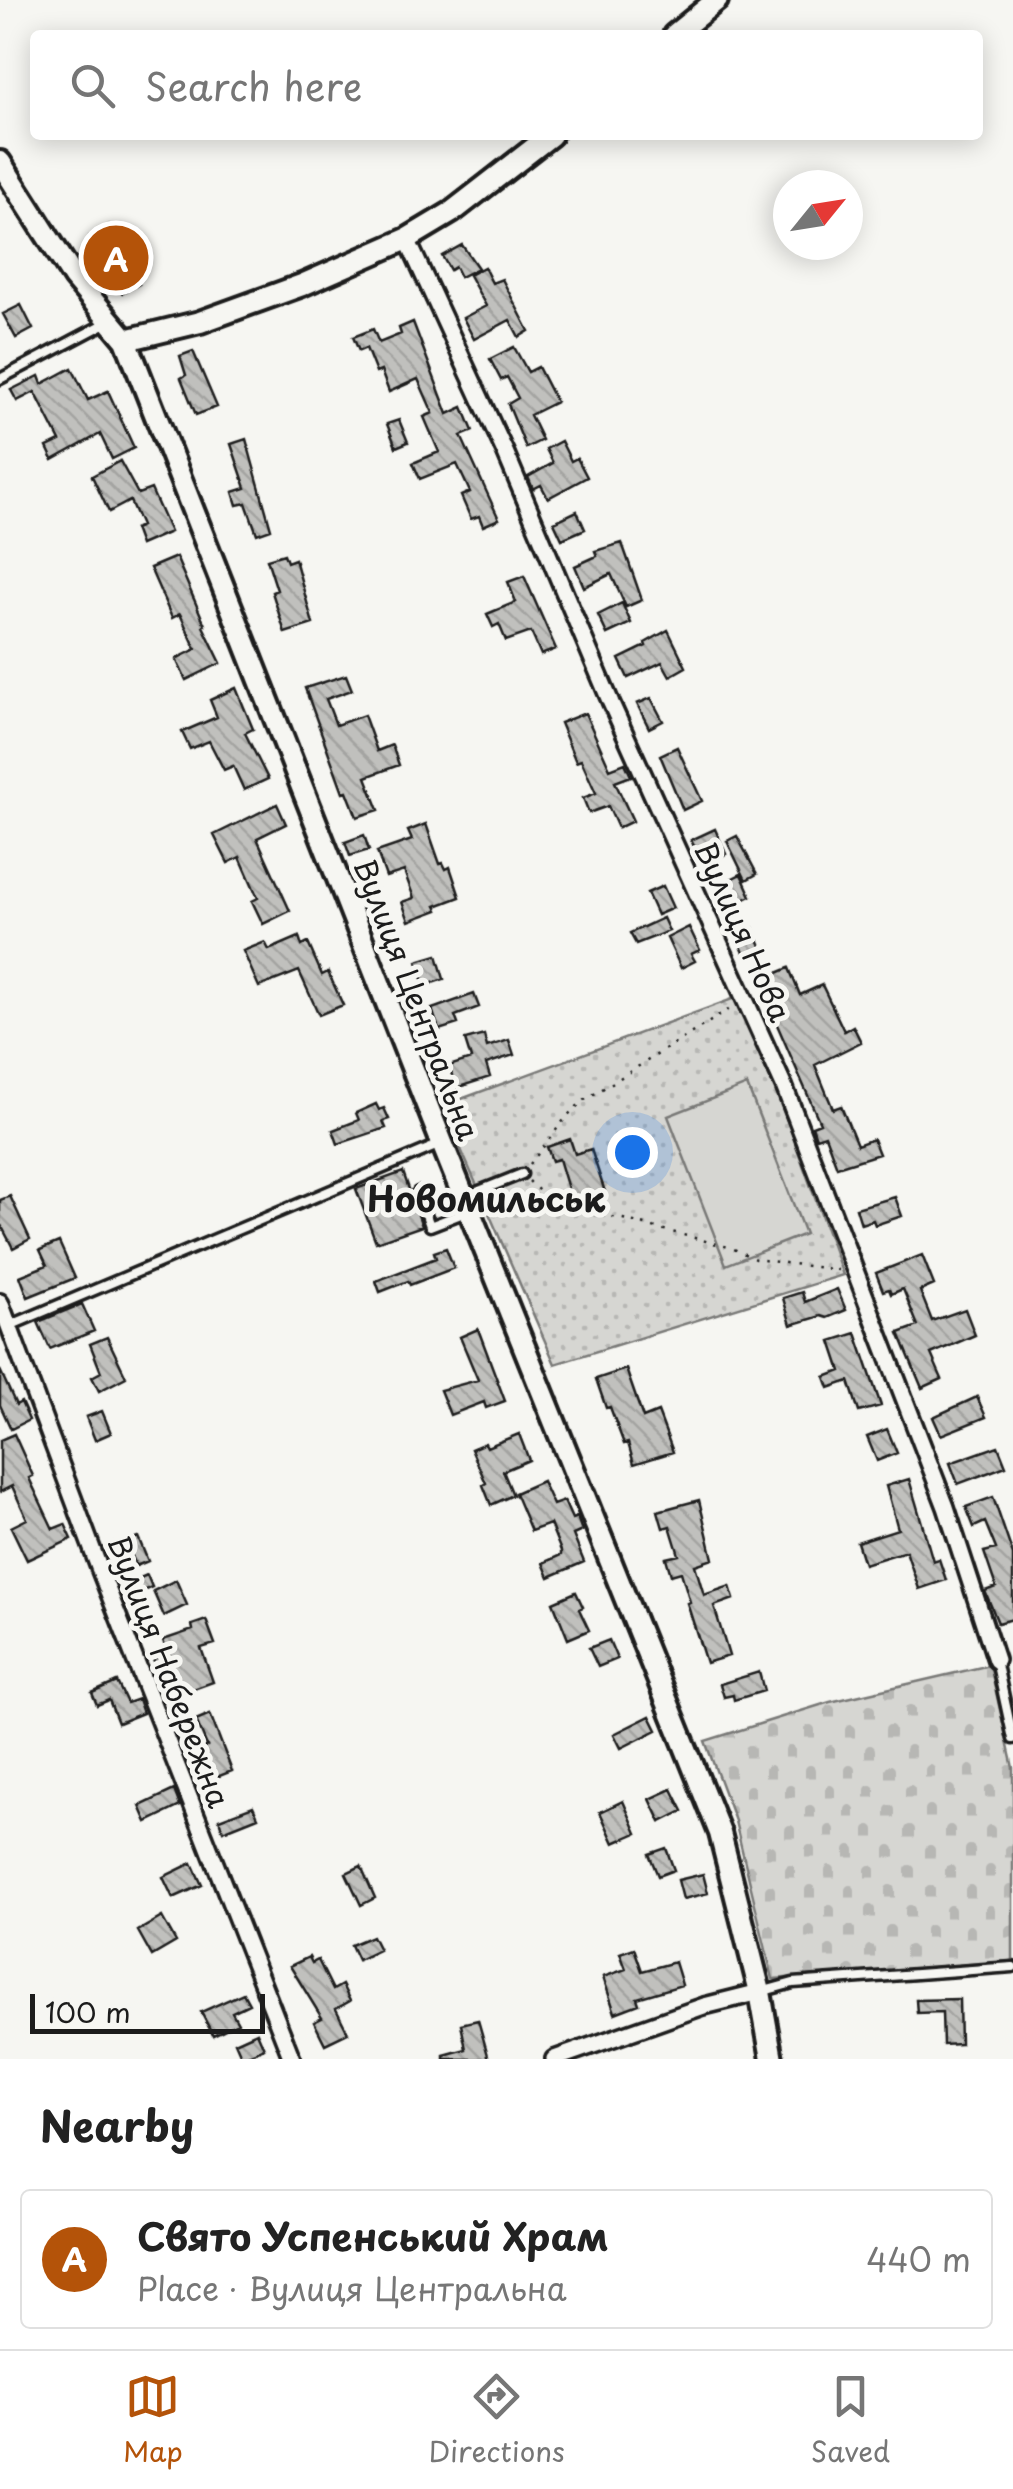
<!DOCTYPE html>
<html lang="en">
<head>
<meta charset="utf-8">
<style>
	body { margin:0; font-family:"Playpen Sans",sans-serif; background:#f2f2f2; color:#222 }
	.compass { position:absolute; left:773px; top:170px; width:90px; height:90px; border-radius:50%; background:#fff; box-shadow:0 5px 25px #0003; rotate:60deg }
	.scale { position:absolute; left:30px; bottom:25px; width:235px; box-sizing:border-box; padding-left:10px; border:5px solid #1c1c1c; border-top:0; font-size:28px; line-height:35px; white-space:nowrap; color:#1c1c1c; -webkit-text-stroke:8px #f6f6f2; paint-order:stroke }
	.you { position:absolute; left:632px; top:1152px; width:35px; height:35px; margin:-25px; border:8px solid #fff; border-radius:50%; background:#1a73e8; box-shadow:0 0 0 15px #1a73e833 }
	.badge { display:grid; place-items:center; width:65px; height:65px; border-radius:50%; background:#b45309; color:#fff; font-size:32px; font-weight:700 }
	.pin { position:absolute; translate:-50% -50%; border:5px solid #fff; box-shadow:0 2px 10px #0006 }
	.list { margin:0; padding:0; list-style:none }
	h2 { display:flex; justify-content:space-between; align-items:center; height:130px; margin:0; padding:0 40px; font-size:42px }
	h2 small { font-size:32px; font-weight:400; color:#767676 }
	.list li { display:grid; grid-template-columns:65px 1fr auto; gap:30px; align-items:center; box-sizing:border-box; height:140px; margin:0 20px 20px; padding:0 20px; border:2px solid #e0e0e0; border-radius:10px }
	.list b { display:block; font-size:38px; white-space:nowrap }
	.list p { margin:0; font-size:32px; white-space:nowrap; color:#767676 }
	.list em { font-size:32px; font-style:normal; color:#767676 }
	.icon { flex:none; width:55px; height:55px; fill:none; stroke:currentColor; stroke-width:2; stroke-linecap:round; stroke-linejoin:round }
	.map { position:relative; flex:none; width:1013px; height:2059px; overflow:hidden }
	.search { position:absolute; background:#fff; box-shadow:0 5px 25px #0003; left:30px; right:30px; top:30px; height:110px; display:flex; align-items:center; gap:25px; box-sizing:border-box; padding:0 35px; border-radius:10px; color:#767676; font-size:38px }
	.sheet { height:290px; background:#fff }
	nav { display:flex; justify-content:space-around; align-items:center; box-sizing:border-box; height:140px; border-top:2px solid #e0e0e0; background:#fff; font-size:28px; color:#767676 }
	nav a { display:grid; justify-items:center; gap:5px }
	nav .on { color:#b45309 }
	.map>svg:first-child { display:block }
	.green { fill:url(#green-dots); stroke:#797977; stroke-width:2.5 }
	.cemetery { fill:url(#cemetery-stones); stroke:#797977; stroke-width:2.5 }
	.pitch { fill:#d6d6d2; stroke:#797977; stroke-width:2.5 }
	.building { fill:url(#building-back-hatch); stroke:#1c1c1c; stroke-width:2.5 }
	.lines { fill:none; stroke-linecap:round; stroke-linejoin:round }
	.service-casing { stroke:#1c1c1c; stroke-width:15 }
	.minor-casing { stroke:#1c1c1c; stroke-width:22 }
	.tertiary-casing { stroke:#1c1c1c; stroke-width:28 }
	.path { stroke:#1c1c1c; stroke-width:2.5; stroke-dasharray:2.5 8; stroke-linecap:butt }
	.service { stroke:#f6f6f2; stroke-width:8 }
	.minor { stroke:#f6f6f2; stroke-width:15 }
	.tertiary { stroke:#f6f6f2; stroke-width:20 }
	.labels { text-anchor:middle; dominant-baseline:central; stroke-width:10; stroke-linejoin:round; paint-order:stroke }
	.street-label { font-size:30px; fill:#1c1c1c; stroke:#f6f6f2 }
	.quarter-label { font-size:35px; font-weight:bold; fill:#1c1c1c; stroke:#f6f6f2 }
</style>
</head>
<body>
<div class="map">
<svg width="1013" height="2059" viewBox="0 0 1013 2059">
	<defs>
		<pattern id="green-dots" width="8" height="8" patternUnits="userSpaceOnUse" patternTransform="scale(2.5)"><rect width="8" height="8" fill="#d6d6d2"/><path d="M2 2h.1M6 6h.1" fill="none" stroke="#b7b7b4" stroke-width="1.8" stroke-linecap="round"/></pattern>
		<pattern id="cemetery-stones" width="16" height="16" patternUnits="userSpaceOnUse" patternTransform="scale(2.5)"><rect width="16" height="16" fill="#d6d6d2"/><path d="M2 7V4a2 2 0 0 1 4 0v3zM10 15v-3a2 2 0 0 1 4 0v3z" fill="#b7b7b4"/></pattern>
		<pattern id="building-back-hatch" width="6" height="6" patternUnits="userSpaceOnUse" patternTransform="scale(2.5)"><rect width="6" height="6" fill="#c0c0bd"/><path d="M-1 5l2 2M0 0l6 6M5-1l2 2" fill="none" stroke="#a4a4a2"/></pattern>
	</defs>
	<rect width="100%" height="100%" fill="#f6f6f2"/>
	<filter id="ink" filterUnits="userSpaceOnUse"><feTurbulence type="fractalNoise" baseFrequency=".01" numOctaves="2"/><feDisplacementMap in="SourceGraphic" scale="20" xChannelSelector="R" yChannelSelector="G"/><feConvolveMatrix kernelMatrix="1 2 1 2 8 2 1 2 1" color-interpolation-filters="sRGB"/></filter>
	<g filter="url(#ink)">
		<!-- green -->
		<path class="green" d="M 735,998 L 773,1082 L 843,1275 L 555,1364 L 442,1106 Z"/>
		<!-- cemetery -->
		<path class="cemetery" d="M 990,1665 L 1013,1768 L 1013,1961 L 773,1979 L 735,1821 L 705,1741 L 830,1702 Z"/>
		<!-- pitch -->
		<path class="pitch" d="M 747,1085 L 805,1234 L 726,1265 L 668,1116 Z"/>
		<!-- building -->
		<path class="building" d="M 109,225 L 137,272 L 134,274 L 139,284 L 122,293 L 116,283 L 113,284 L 90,236 Z
			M 462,245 L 478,268 L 460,277 L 455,267 L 450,270 L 442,256 Z
			M 484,267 L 492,283 L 502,279 L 529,331 L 519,337 L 510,320 L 474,339 L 463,318 L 486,306 L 469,275 Z
			M 21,305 L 33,329 L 16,338 L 3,314 Z
			M 413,322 L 448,414 L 463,407 L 473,431 L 461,436 L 499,519 L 483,526 L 479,516 L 471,519 L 461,496 L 470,492 L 457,464 L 420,479 L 413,463 L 439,452 L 424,417 L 433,413 L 418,379 L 389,392 L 381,371 L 376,373 L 366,348 L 359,351 L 353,337 L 373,329 L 379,343 L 401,334 L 399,328 Z
			M 514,347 L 528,372 L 538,367 L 556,402 L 530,415 L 542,440 L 526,448 L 508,404 L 518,398 L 507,377 L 501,380 L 490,359 Z
			M 193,351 L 217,407 L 196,415 L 181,378 L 186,375 L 180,356 Z
			M 72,368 L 88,400 L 108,391 L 134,448 L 112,459 L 100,434 L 53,460 L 47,447 L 60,441 L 35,392 L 17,401 L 11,390 L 39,376 L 42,384 Z
			M 399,420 L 408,442 L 396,447 L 387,424 Z
			M 246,439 L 271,529 L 257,534 L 246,503 L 237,505 L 233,492 L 246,488 L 231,444 Z
			M 561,441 L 571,461 L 577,458 L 587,477 L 548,498 L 541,485 L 533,489 L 528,477 L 553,463 L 546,449 Z
			M 120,461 L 138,494 L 151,489 L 170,532 L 140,545 L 134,529 L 141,526 L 130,501 L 109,512 L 92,476 Z
			M 577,511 L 585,529 L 562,539 L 554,522 Z
			M 622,543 L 642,600 L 626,607 L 611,574 L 584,587 L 575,566 L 597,556 L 595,551 Z
			M 284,554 L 287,562 L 295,559 L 313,624 L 285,633 L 272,592 L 277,590 L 267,559 Z
			M 176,557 L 205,625 L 203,626 L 221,663 L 186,680 L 176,659 L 196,649 L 180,614 L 172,618 L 150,568 Z
			M 524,576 L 556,649 L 541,655 L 531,632 L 506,641 L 499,624 L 493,627 L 487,614 L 516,602 L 508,582 Z
			M 622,603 L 631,623 L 607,634 L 598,615 Z
			M 668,630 L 686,667 L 670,676 L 662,662 L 628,678 L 619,659 L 646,646 L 645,643 Z
			M 346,675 L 352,690 L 326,699 L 336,725 L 364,715 L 377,751 L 392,745 L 399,765 L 366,777 L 379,810 L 357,817 L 347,791 L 343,792 L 305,688 Z
			M 236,688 L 253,729 L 245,733 L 268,779 L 244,790 L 233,766 L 224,770 L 209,741 L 190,749 L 182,732 L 217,717 L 210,700 Z
			M 651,698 L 663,721 L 649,728 L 637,704 Z
			M 585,713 L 610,769 L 625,763 L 631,776 L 615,782 L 633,821 L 618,828 L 608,806 L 589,813 L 583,798 L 596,793 L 581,760 L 576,762 L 560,723 Z
			M 677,747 L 702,801 L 683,810 L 660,755 Z
			M 277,804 L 286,824 L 257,838 L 290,911 L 263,924 L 252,901 L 258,898 L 240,857 L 228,863 L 214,835 Z
			M 426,824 L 440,864 L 443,863 L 446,869 L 450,867 L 460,897 L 436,906 L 438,910 L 409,921 L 402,902 L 414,898 L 404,871 L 386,877 L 377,852 L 412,840 L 408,831 Z
			M 715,829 L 726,854 L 703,865 L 691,840 Z
			M 364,835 L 369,850 L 350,856 L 345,842 Z
			M 737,836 L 757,874 L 746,880 L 727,841 Z
			M 741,874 L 751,896 L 733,905 L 723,883 Z
			M 663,886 L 673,908 L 657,915 L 647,893 Z
			M 663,918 L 669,931 L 636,944 L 630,933 Z
			M 689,927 L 700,950 L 691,954 L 695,961 L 681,968 L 667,938 Z
			M 753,928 L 762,948 L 745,955 L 736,935 Z
			M 299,937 L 302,946 L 308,943 L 322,975 L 328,972 L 343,1005 L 319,1015 L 299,971 L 259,987 L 243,951 L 265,942 L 269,950 Z
			M 437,955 L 444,979 L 424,986 L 417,961 Z
			M 789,968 L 800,995 L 822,985 L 844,1031 L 853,1026 L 861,1042 L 815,1065 L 833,1109 L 841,1106 L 857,1145 L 873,1139 L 879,1154 L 837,1167 L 825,1135 L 816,1138 L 812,1126 L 820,1123 L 758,981 Z
			M 474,994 L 479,1007 L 455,1016 L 458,1024 L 439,1030 L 432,1009 Z
			M 484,1035 L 487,1047 L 509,1040 L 514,1055 L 486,1064 L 490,1077 L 456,1088 L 449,1066 L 471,1059 L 465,1040 Z
			M 376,1104 L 379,1110 L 384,1108 L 389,1119 L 383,1121 L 386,1128 L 338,1144 L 333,1130 L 359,1120 L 356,1113 Z
			M 570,1139 L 575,1154 L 591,1149 L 605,1192 L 572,1202 L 559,1159 L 552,1161 L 547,1147 Z
			M 403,1172 L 422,1226 L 376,1242 L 356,1189 Z
			M 10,1196 L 30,1239 L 13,1248 L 0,1223 L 0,1200 Z
			M 895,1197 L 902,1216 L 875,1225 L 873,1220 L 861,1224 L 856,1208 Z
			M 59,1242 L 75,1278 L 28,1297 L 20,1276 L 47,1265 L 40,1250 Z
			M 446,1248 L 454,1268 L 410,1285 L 408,1281 L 380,1292 L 376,1281 L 436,1258 L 434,1252 Z
			M 922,1255 L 934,1285 L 920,1291 L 932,1321 L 965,1309 L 975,1335 L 931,1354 L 942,1379 L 922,1388 L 899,1333 L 918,1326 L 903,1289 L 891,1294 L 889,1289 L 883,1291 L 876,1273 Z
			M 837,1289 L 846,1310 L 827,1318 L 821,1316 L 791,1325 L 783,1298 L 802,1292 L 805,1302 Z
			M 82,1304 L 94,1331 L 50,1349 L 38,1322 Z
			M 478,1329 L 505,1401 L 486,1408 L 484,1402 L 450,1415 L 440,1390 L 478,1380 L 460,1337 Z
			M 856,1333 L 881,1406 L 859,1412 L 849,1381 L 829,1388 L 825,1377 L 841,1371 L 831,1341 Z
			M 107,1337 L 126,1377 L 99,1391 L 92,1377 L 101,1372 L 90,1344 Z
			M 626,1369 L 643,1418 L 658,1412 L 673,1452 L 634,1464 L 628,1443 L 624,1444 L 610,1407 L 606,1408 L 596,1379 Z
			M 0,1370 L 16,1405 L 21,1402 L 29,1420 L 11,1429 L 0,1405 Z
			M 977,1397 L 986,1417 L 941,1435 L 933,1417 Z
			M 102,1411 L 111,1433 L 95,1440 L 86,1417 Z
			M 887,1429 L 897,1453 L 877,1461 L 867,1437 Z
			M 14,1434 L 33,1476 L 29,1478 L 53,1529 L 65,1524 L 72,1539 L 27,1560 L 11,1527 L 27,1519 L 12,1486 L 0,1492 L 0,1440 Z
			M 519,1434 L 529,1460 L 503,1471 L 513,1495 L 491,1505 L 483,1485 L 486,1483 L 471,1449 L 485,1443 L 487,1447 Z
			M 998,1446 L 1006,1466 L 958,1484 L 950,1463 Z
			M 909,1479 L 933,1561 L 939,1559 L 946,1580 L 919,1589 L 906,1551 L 864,1564 L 857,1542 L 898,1529 L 886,1486 Z
			M 542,1481 L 553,1505 L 564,1501 L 572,1519 L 577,1517 L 582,1531 L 573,1535 L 584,1562 L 549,1577 L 543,1563 L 561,1555 L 561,1551 L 550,1524 L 531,1531 L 515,1493 Z
			M 993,1497 L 1013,1555 L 1013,1619 L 998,1623 L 985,1591 L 996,1587 L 984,1552 L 996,1549 L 985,1522 L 974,1527 L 966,1507 Z
			M 699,1500 L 713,1559 L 695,1565 L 704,1595 L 730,1586 L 734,1599 L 714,1606 L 729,1656 L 706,1663 L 687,1603 L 690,1602 L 681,1572 L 671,1575 L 666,1558 L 679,1555 L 670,1526 L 663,1528 L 658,1511 Z
			M 138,1537 L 148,1561 L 136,1566 L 126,1542 Z
			M 147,1575 L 152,1587 L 129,1597 L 124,1585 Z
			M 176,1580 L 187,1605 L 164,1616 L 153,1591 Z
			M 576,1592 L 583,1607 L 579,1609 L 589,1630 L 568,1639 L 553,1602 Z
			M 206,1620 L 215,1644 L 201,1648 L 213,1682 L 177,1695 L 167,1669 L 157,1672 L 153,1659 L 167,1654 L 163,1640 L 193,1630 L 192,1625 Z
			M 609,1640 L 617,1659 L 598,1667 L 589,1648 Z
			M 759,1672 L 764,1691 L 734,1700 L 733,1695 L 724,1697 L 720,1684 Z
			M 117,1682 L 127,1703 L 138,1699 L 143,1713 L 118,1723 L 109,1700 L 97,1705 L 92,1693 Z
			M 210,1714 L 232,1771 L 212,1779 L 200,1749 L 207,1746 L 196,1720 Z
			M 650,1716 L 657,1730 L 621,1748 L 614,1734 Z
			M 672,1789 L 683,1811 L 661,1822 L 650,1799 Z
			M 174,1790 L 180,1806 L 147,1822 L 140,1806 Z
			M 623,1801 L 637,1833 L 614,1843 L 600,1812 Z
			M 253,1806 L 258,1817 L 223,1831 L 219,1819 Z
			M 666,1848 L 674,1870 L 658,1876 L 649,1854 Z
			M 192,1863 L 202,1885 L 173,1898 L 163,1877 Z
			M 361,1866 L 375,1898 L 361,1905 L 346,1873 Z
			M 703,1874 L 708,1893 L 683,1899 L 678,1880 Z
			M 162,1917 L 176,1942 L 152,1956 L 138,1931 Z
			M 372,1936 L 379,1950 L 358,1960 L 351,1945 Z
			M 634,1948 L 642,1971 L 675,1962 L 682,1985 L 637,1998 L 639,2004 L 615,2013 L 603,1977 L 626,1969 L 620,1953 Z
			M 309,1957 L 312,1963 L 318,1960 L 333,1990 L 342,1985 L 350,2001 L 336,2009 L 348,2033 L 325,2044 L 314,2022 L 322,2018 L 290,1966 Z
			M 243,1993 L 249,2004 L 232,2012 L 238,2023 L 213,2035 L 201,2012 Z
			M 959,1999 L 960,2044 L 943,2045 L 942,2012 L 917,2013 L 916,2000 Z
			M 478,2020 L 489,2059 L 444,2059 L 444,2055 L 466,2049 L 461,2024 Z
			M 257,2032 L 264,2048 L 242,2058 L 235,2042 Z"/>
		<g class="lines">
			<defs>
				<path id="service" d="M 0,379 L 106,323
					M 418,1192 L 430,1226 L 466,1212
					M 464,1197 L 522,1174
					M 9,1326 L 438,1145
					M 996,1660 L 1013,1739
					M 764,1991 L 793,1983 L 1013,1967"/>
				<path id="minor" d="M 407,239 L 506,454 L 611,703 L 784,1086 L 946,1507 L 996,1660
					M 0,1302 L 101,1573 L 292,2059
					M 554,2059 L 704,2006 L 760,1992"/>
				<path id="tertiary" d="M 674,35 L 717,0
					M 0,162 L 74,278 L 126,340 L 442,1143 L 720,1833 L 760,1992 L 772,2059
					M 126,340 L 200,322 L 302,285 L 407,239 L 452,212 L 551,135"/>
			</defs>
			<!-- service casing -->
			<use href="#service" class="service-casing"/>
			<!-- minor casing -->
			<use href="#minor" class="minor-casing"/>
			<!-- tertiary casing -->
			<use href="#tertiary" class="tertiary-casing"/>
			<!-- path -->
			<path class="path" d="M 530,1164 L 567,1116 L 583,1101 L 730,1009
				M 529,1181 L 553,1205 L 623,1219 L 732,1248 L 755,1259 L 838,1270"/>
			<!-- service -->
			<use href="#service" class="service"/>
			<!-- minor -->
			<use href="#minor" class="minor"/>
			<!-- tertiary -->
			<use href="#tertiary" class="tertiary"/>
		</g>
	</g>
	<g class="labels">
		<!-- street labels -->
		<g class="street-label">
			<text transform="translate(744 931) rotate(66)">Вулиця Нова</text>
			<text transform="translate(418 999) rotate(69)">Вулиця Центральна</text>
			<text transform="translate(170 1671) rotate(69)">Вулиця Набережна</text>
		</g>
		<!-- quarter labels -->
		<g class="quarter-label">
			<text x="486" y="1197">Новомильськ</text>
		</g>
	</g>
</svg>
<svg class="compass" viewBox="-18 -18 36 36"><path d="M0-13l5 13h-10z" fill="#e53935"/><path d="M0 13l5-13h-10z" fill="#767676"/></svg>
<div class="scale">100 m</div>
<div class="you"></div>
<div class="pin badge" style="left:116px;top:258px">A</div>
<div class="search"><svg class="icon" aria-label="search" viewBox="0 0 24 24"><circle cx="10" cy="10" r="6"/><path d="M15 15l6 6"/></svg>Search here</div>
</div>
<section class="sheet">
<h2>Nearby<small></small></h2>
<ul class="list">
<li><span class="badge">A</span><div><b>Свято Успенський Храм</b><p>Place · Вулиця Центральна</p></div><em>440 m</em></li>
</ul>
</section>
<nav>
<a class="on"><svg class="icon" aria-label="map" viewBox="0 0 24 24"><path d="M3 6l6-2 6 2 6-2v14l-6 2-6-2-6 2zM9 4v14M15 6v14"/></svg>Map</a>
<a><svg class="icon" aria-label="directions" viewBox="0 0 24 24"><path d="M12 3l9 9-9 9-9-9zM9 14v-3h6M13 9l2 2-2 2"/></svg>Directions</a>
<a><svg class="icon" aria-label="saved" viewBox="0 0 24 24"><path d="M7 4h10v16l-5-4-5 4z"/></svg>Saved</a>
</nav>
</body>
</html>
